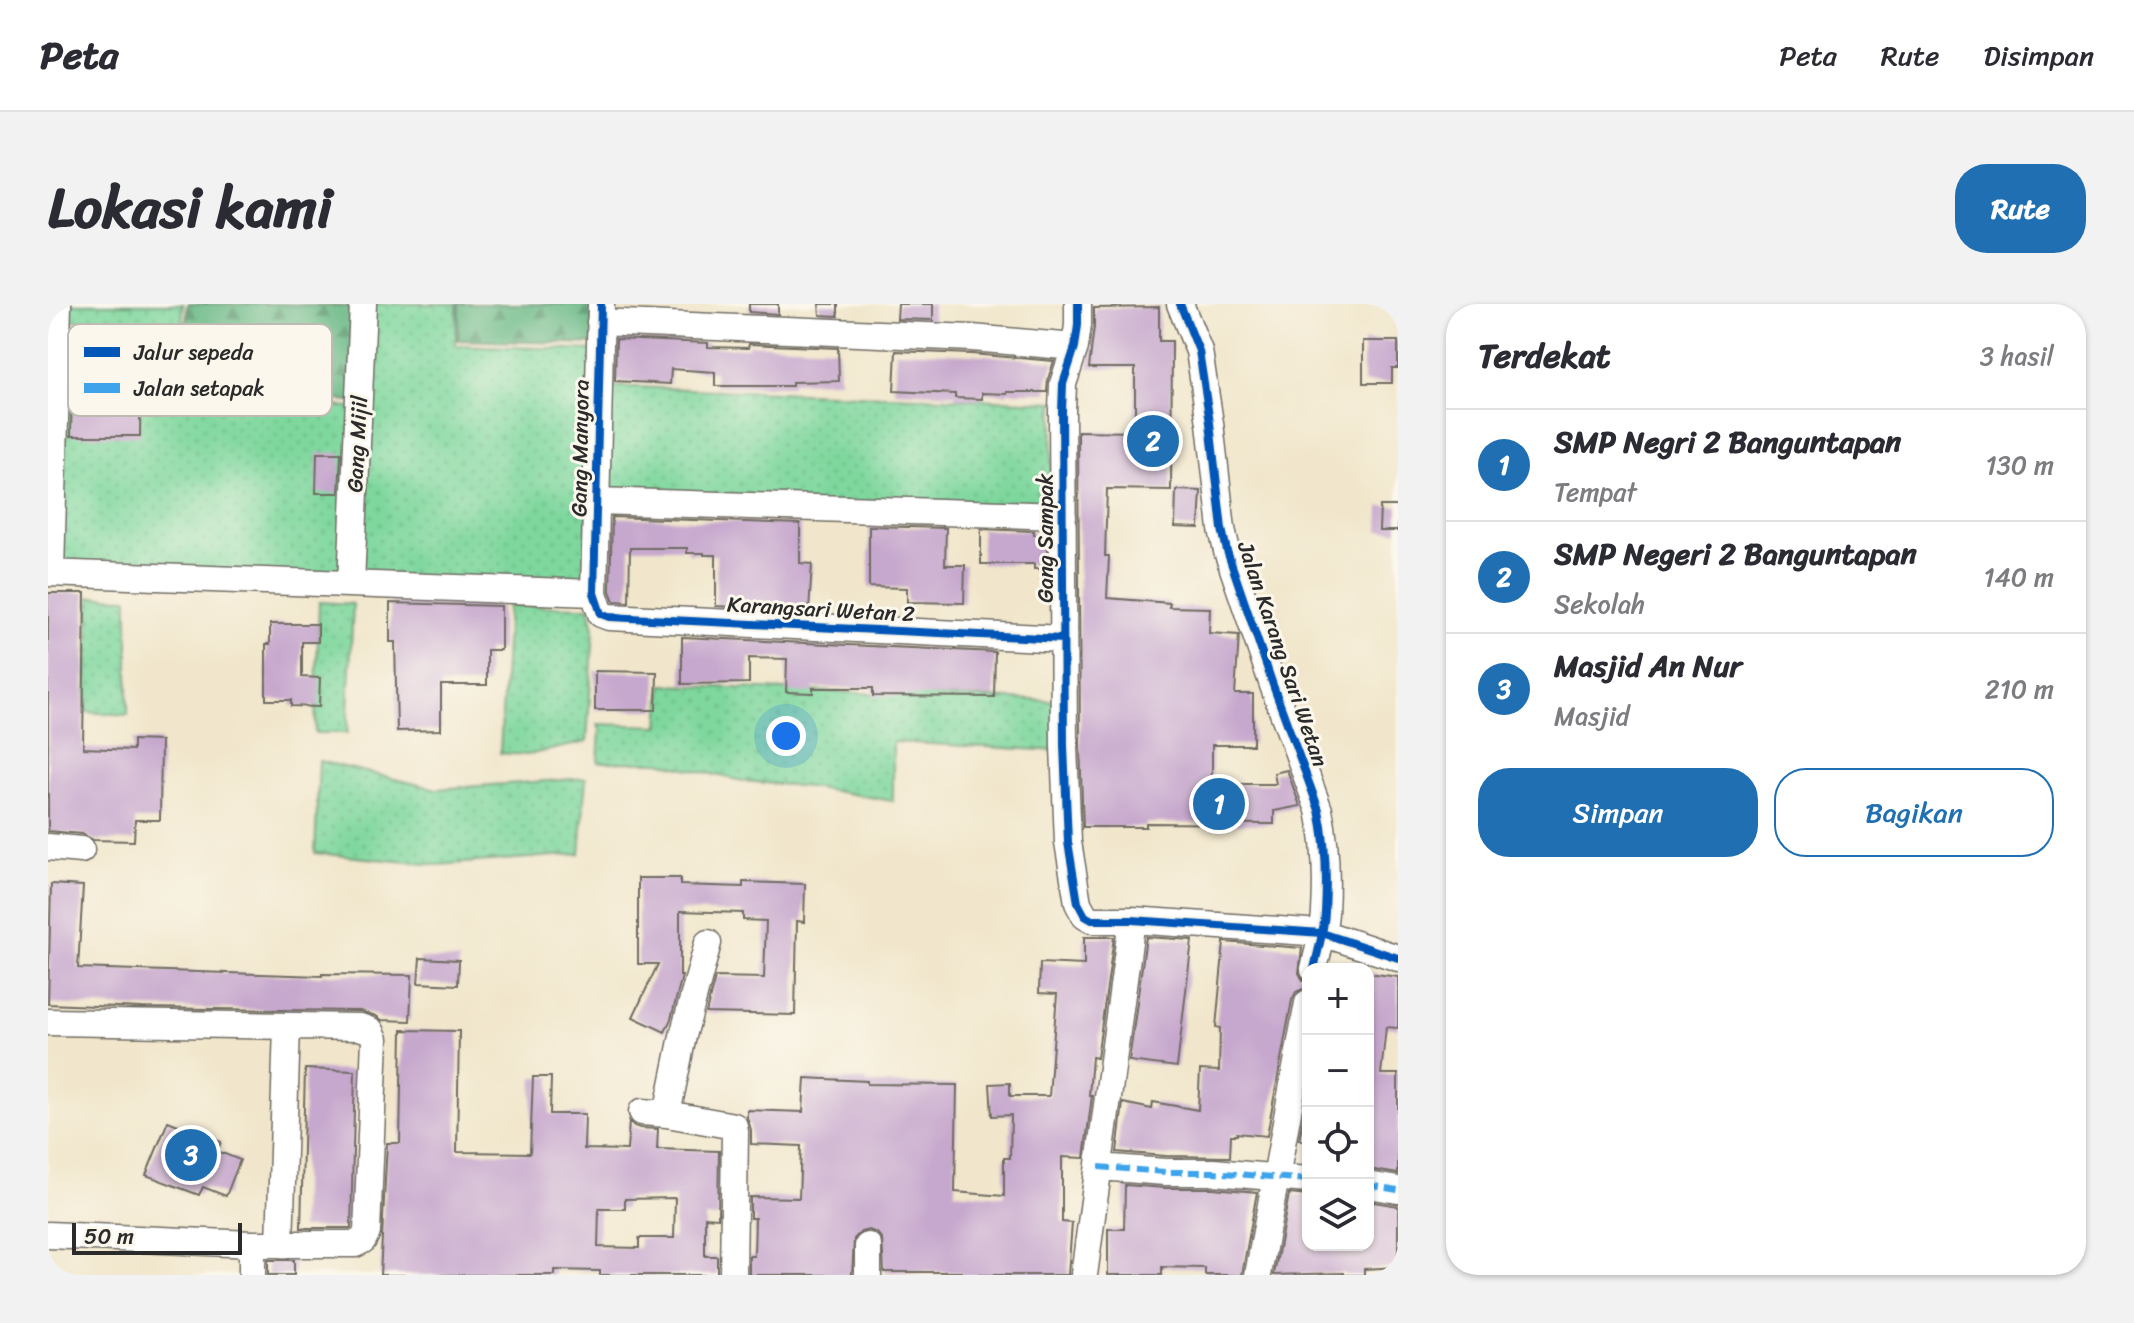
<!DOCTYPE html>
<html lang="id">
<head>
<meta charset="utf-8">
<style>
	body { margin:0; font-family:Sriracha,sans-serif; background:#f2f2f3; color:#2b2b33 }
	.controls { position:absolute; right:24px; bottom:24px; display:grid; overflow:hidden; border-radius:16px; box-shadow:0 2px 6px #0004 }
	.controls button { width:72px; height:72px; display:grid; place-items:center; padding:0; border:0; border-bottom:2px solid #e1e1e2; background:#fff; color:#2b2b33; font:40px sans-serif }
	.scale { position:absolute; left:24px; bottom:20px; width:170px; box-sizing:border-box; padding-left:8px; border:4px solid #2b2b2b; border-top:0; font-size:22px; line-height:28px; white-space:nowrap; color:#2b2b2b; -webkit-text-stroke:6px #fbf7ec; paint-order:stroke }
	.you { position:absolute; left:738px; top:432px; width:28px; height:28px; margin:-20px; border:6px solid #fff; border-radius:50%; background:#1a73e8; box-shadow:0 0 0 12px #1a73e833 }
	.badge { display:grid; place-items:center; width:52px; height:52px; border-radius:50%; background:#1f6fb2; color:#fff; font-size:26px; font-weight:700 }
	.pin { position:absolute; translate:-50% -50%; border:4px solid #fff; box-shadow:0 2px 8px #0006 }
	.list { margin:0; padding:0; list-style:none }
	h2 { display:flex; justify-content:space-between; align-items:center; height:104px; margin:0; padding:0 32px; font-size:34px }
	h2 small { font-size:26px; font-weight:400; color:#7c7c81 }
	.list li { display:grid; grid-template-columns:52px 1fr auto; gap:24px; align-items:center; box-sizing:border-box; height:112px; padding:0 32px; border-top:2px solid #e1e1e2 }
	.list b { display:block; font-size:30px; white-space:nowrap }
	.list p { margin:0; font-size:26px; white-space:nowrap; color:#7c7c81 }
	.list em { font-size:26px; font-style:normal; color:#7c7c81 }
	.actions { display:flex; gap:16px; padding:24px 32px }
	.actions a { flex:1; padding:18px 0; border:2px solid #1f6fb2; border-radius:32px; text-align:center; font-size:28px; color:#1f6fb2 }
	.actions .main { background:#1f6fb2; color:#fff }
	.icon { flex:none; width:44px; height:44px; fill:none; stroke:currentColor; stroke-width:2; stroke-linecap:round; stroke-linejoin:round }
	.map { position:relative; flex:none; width:1350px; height:971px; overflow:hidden; border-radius:32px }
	header { display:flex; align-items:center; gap:48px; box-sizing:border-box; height:112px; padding:0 40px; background:#fff; border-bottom:2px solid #e1e1e2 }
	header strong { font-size:38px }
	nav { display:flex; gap:44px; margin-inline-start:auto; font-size:28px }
	.intro { display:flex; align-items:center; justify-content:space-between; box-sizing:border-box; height:192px; padding:0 48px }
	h1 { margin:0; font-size:56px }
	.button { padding:20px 36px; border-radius:32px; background:#1f6fb2; color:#fff; font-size:28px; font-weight:700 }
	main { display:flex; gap:48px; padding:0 48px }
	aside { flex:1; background:#fff; border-radius:32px; box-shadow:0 2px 6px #0004 }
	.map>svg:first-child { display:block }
	.grass { fill:url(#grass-dots); stroke:#548164; stroke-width:2 }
	.forest { fill:url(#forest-firs); stroke:#487258; stroke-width:2 }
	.building { fill:#c6a7cd; fill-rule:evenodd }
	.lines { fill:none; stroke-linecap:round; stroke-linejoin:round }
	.minor-casing { stroke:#706c63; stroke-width:29 }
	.minor { stroke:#fff; stroke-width:26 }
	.quiet { stroke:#3ea3eb; stroke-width:6; stroke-dasharray:12 6; stroke-linecap:butt }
	.cycleway-casing { stroke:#fbf7ec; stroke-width:13 }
	.cycleway { stroke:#0057b8; stroke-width:8 }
	.labels { text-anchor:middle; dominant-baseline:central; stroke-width:6; stroke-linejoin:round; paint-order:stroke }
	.street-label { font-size:22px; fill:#2b2b2b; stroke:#fbf7ec }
	.key { fill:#fbf7ec; stroke:#bdbab2; stroke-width:2 }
	.key-label { font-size:22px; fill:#2b2b2b }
</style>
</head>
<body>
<header>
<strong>Peta</strong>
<nav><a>Peta</a><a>Rute</a><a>Disimpan</a></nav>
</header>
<div class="intro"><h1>Lokasi kami</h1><a class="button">Rute</a></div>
<main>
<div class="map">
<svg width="1350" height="971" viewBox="0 0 1350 971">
	<defs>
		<pattern id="grass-dots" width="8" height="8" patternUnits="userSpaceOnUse" patternTransform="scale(2)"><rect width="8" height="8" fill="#7ed79d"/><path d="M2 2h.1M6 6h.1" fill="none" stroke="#6db987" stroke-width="1.8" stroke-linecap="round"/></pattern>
		<pattern id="forest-firs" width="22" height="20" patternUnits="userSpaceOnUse" patternTransform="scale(2)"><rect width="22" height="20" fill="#66b884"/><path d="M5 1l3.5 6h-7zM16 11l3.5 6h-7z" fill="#54966c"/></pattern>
	</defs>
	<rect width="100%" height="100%" fill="#fbf7ec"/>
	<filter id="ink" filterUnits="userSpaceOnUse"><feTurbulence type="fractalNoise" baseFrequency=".0125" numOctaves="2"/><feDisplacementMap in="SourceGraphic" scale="16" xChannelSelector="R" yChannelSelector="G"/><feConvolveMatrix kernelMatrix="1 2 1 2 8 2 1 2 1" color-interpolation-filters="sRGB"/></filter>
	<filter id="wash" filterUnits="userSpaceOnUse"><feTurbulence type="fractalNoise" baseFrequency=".006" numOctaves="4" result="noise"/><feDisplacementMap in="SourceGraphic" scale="32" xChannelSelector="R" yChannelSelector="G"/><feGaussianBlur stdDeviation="1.8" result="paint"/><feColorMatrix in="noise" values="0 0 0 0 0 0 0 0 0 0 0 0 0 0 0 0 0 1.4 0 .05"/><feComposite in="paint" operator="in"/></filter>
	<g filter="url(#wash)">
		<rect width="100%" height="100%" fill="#f1e6cb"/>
		<!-- grass -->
		<path class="grass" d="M 17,0 L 135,0 L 134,21 L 16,16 Z
			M 323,0 L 409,0 L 408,41 L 545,46 L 537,282 L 313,274 Z
			M 15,61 L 130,64 L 130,96 L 305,103 L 298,276 L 9,263 Z
			M 557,82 L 1006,98 L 1001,211 L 553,195 Z
			M 42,293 L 80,294 L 80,411 L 38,408 Z
			M 271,298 L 305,300 L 299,429 L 267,429 Z
			M 460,302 L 541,303 L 546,324 L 539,438 L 479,451 L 452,449 Z
			M 614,381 L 1011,397 L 1012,447 L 845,438 L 845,497 L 762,483 L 695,477 L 611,458 L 550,458 L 552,427 L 550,420 L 611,422 Z
			M 271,457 L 389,485 L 538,474 L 532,550 L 390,561 L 267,549 Z"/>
		<!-- forest -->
		<path class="forest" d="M 139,0 L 232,0 L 308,3 L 305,97 L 136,91 Z
			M 411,0 L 550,0 L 549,40 L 410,36 Z"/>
		<g id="blocks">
			<!-- building -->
			<path class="building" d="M 701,0 L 730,0 L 730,10 L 701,8 Z
				M 771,0 L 790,0 L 790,12 L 772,11 Z
				M 850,0 L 885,0 L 885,16 L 849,15 Z
				M 1111,3 L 1111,37 L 1124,37 L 1123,186 L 1059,185 L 1057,252 L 1061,252 L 1059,294 L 1122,299 L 1121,303 L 1162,304 L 1161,329 L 1191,331 L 1187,390 L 1205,390 L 1205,441 L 1164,441 L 1164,480 L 1228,480 L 1226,469 L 1239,466 L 1252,502 L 1226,507 L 1226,520 L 1098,519 L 1098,523 L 1035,523 L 1032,442 L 1030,127 L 1087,128 L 1087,64 L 1041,64 L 1046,23 L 1046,4 Z
				M 25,24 L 142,27 L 141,60 L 93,58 L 92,132 L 23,132 Z
				M 568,35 L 660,39 L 660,43 L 700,44 L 701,40 L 790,44 L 791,77 L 744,78 L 744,82 L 667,82 L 667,68 L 623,65 L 622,80 L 567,77 Z
				M 1315,37 L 1350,37 L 1350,64 L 1344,64 L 1344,79 L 1315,79 Z
				M 848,47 L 923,50 L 1006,57 L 1000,75 L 999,88 L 959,88 L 959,90 L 934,89 L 934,95 L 907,94 L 907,90 L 846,87 Z
				M 269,149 L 293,149 L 291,189 L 268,189 Z
				M 1128,186 L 1153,187 L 1151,224 L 1127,223 Z
				M 1332,202 L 1350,202 L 1350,227 L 1331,227 Z
				M 564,213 L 752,220 L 752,259 L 764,260 L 761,307 L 668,302 L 668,251 L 656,251 L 656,249 L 639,249 L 639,244 L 582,244 L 581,298 L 566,297 L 562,287 Z
				M 821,222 L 898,224 L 897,261 L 917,261 L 916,299 L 859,298 L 859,284 L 821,283 Z
				M 933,225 L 986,227 L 986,231 L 999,231 L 999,265 L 986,265 L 986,260 L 933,260 Z
				M 0,289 L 37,289 L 35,444 L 85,446 L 85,436 L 113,437 L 112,516 L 87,516 L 86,537 L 45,536 L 34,530 L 0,527 Z
				M 342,299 L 453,302 L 453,346 L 439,346 L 439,381 L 393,381 L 393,426 L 349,427 L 347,338 L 342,338 Z
				M 222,320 L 270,320 L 270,338 L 254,338 L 254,373 L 272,374 L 271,403 L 243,402 L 243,396 L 218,396 L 218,340 L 222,340 Z
				M 634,333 L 947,348 L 946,393 L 825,392 L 825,384 L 765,384 L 765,389 L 738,388 L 739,355 L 701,354 L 701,379 L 634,380 Z
				M 547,367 L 609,368 L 608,406 L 547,406 Z
				M 590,574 L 632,574 L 632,581 L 695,583 L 695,578 L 757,580 L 756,618 L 749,617 L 747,711 L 658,709 L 667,673 L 716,674 L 718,617 L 695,616 L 695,609 L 632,607 L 632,672 L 634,672 L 623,715 L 617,728 L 585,713 L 610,660 L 590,660 Z
				M 3,580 L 35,582 L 30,664 L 274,672 L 274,670 L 364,671 L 362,717 L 334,716 L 328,712 L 312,707 L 94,704 L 0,700 Z
				M 1036,633 L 1066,633 L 1049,754 L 1044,753 L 1041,792 L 1044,792 L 1036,854 L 1014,853 L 1014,918 L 1024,919 L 1020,971 L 913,971 L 913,968 L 836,968 L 834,935 L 829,929 L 821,926 L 813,928 L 806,935 L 804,971 L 701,971 L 701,952 L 706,952 L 707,914 L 702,914 L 702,893 L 751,894 L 753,842 L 703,840 L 703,826 L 699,813 L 699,806 L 755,808 L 757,774 L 819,777 L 819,780 L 909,781 L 907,888 L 956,892 L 956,854 L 962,854 L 963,811 L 944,812 L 942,780 L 962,779 L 962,792 L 1001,792 L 1009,690 L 991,689 L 992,659 L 1036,661 Z
				M 1098,633 L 1144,636 L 1129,763 L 1081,757 Z
				M 1176,638 L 1254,644 L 1251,669 L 1255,676 L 1260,679 L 1260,683 L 1248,688 L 1244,696 L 1219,832 L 1189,829 L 1189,831 L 1183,831 L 1182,853 L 1118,852 L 1069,848 L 1075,799 L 1104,805 L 1105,798 L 1150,806 L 1152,766 L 1171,767 L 1172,724 L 1168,723 Z
				M 372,654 L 411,656 L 410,681 L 370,679 Z
				M 1320,669 L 1350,673 L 1350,724 L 1338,723 L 1333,770 L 1350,770 L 1350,870 L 1320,865 Z
				M 354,726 L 411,727 L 409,848 L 482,849 L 485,773 L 503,773 L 502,810 L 537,810 L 536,845 L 579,846 L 581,817 L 586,822 L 592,824 L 610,825 L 609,845 L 671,847 L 670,914 L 657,913 L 657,952 L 669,952 L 669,971 L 552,971 L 552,967 L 506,966 L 506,971 L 332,971 L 339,839 L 352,839 ZM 627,894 L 626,934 L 591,934 L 591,944 L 550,943 L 551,905 L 577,905 L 577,895 Z
				M 257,765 L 307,767 L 303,924 L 253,924 Z
				M 1260,788 L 1260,837 L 1251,836 Z
				M 120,817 L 173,838 L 169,847 L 192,856 L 178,892 L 155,883 L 151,891 L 98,871 Z
				M 1077,881 L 1117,884 L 1165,884 L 1209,888 L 1194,971 L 1157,971 L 1157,964 L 1114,963 L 1114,971 L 1060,971 L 1060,925 L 1076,925 Z
				M 1241,890 L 1260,892 L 1260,941 L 1320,941 L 1320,897 L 1350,902 L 1350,963 L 1316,965 L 1316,971 L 1296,971 L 1296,969 L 1226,971 Z
				M 220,956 L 246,956 L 246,971 L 220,971 Z"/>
		</g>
	</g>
	<g filter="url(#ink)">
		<use href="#blocks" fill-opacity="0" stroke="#706c63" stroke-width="2"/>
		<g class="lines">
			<defs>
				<path id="minor" d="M 553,0 L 546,289 L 553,310 L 561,313 L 1015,335
					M 1030,0 L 1030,21 L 1027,43 L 1015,80 L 1014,107 L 1016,442 L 1020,538 L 1030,599 L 1037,612 L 1044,616 L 1084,616 L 1274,629 L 1350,654
					M 1132,0 L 1151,47 L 1162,119 L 1174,225 L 1179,247 L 1226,384 L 1271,506 C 1278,539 1279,574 1277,608 C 1276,627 1270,646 1266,665
					M 552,18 L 924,34 L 1027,43
					M 549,197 L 1015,212
					M 0,269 L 546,289
					M 3,269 L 10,0
					M 303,280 L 315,0
					M 0,543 L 33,546
					M 0,718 L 312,723 L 323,727 L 327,735 L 319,928 L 315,936 L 307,940 L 204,940 L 0,931
					M 594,808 L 619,810 L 686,822 L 687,828 L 685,971
					M 619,810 L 635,732 L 660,639
					M 1051,863 L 1117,868 L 1166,868 L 1260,876
					M 1320,881 L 1350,886
					M 204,940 L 204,971
					M 232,940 L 239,722
					M 820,971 L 820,942
					M 1036,971 L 1084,616
					M 1210,971 L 1260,699"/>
			</defs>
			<!-- minor casing -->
			<use href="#minor" class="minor-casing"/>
			<!-- minor -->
			<use href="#minor" class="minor"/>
			<!-- quiet -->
			<path class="quiet" d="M 1051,863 L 1117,868 L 1166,868 L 1260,876
				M 1320,881 L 1350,886"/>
			<defs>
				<path id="cycleway" d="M 553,0 L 546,289 L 553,310 L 561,313 L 1015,335
					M 1030,0 L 1030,21 L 1027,43 L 1015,80 L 1014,107 L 1016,442 L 1020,538 L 1030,599 L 1037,612 L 1044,616 L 1084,616 L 1274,629 L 1350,654
					M 1132,0 L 1151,47 L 1162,119 L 1174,225 L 1179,247 L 1226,384 L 1271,506 C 1278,539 1279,574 1277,608 C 1276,627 1270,646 1266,665"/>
			</defs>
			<!-- cycleway casing -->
			<use href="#cycleway" class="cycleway-casing"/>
			<!-- cycleway -->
			<use href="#cycleway" class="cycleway"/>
		</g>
	</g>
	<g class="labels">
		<!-- street labels -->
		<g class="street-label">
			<text transform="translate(309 140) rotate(-87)">Gang Mijil</text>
			<text transform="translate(532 144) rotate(-89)">Gang Manyora</text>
			<text transform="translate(997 234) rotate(-90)">Gang Sampak</text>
			<text transform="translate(773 305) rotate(3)">Karangsari Wetan 2</text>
			<text transform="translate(1235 350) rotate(71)">Jalan Karang Sari Wetan</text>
		</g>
	</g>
	<!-- legend -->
	<rect x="20" y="20" width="264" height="92" rx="12" class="key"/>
	<rect x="36" y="43" width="36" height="10" fill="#0057b8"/>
	<rect x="36" y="79" width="36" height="10" fill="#3ea3eb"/>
	<g class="key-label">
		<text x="86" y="56">Jalur sepeda</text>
		<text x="86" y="92">Jalan setapak</text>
	</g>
</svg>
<div class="controls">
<button>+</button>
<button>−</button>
<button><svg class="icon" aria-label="locate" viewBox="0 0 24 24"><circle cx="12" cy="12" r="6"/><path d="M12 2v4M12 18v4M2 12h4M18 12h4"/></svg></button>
<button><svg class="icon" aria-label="layers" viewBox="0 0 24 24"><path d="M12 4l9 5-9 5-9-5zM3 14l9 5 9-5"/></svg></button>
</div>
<div class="scale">50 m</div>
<div class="you"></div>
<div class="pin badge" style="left:1171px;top:500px">1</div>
<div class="pin badge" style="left:1105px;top:137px">2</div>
<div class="pin badge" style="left:143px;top:851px">3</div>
</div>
<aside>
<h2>Terdekat<small>3 hasil</small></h2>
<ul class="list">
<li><span class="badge">1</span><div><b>SMP Negri 2 Banguntapan</b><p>Tempat</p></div><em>130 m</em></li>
<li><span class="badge">2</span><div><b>SMP Negeri 2 Banguntapan</b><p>Sekolah</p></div><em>140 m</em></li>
<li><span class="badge">3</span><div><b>Masjid An Nur</b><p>Masjid</p></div><em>210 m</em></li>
</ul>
<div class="actions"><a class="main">Simpan</a><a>Bagikan</a></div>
</aside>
</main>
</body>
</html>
